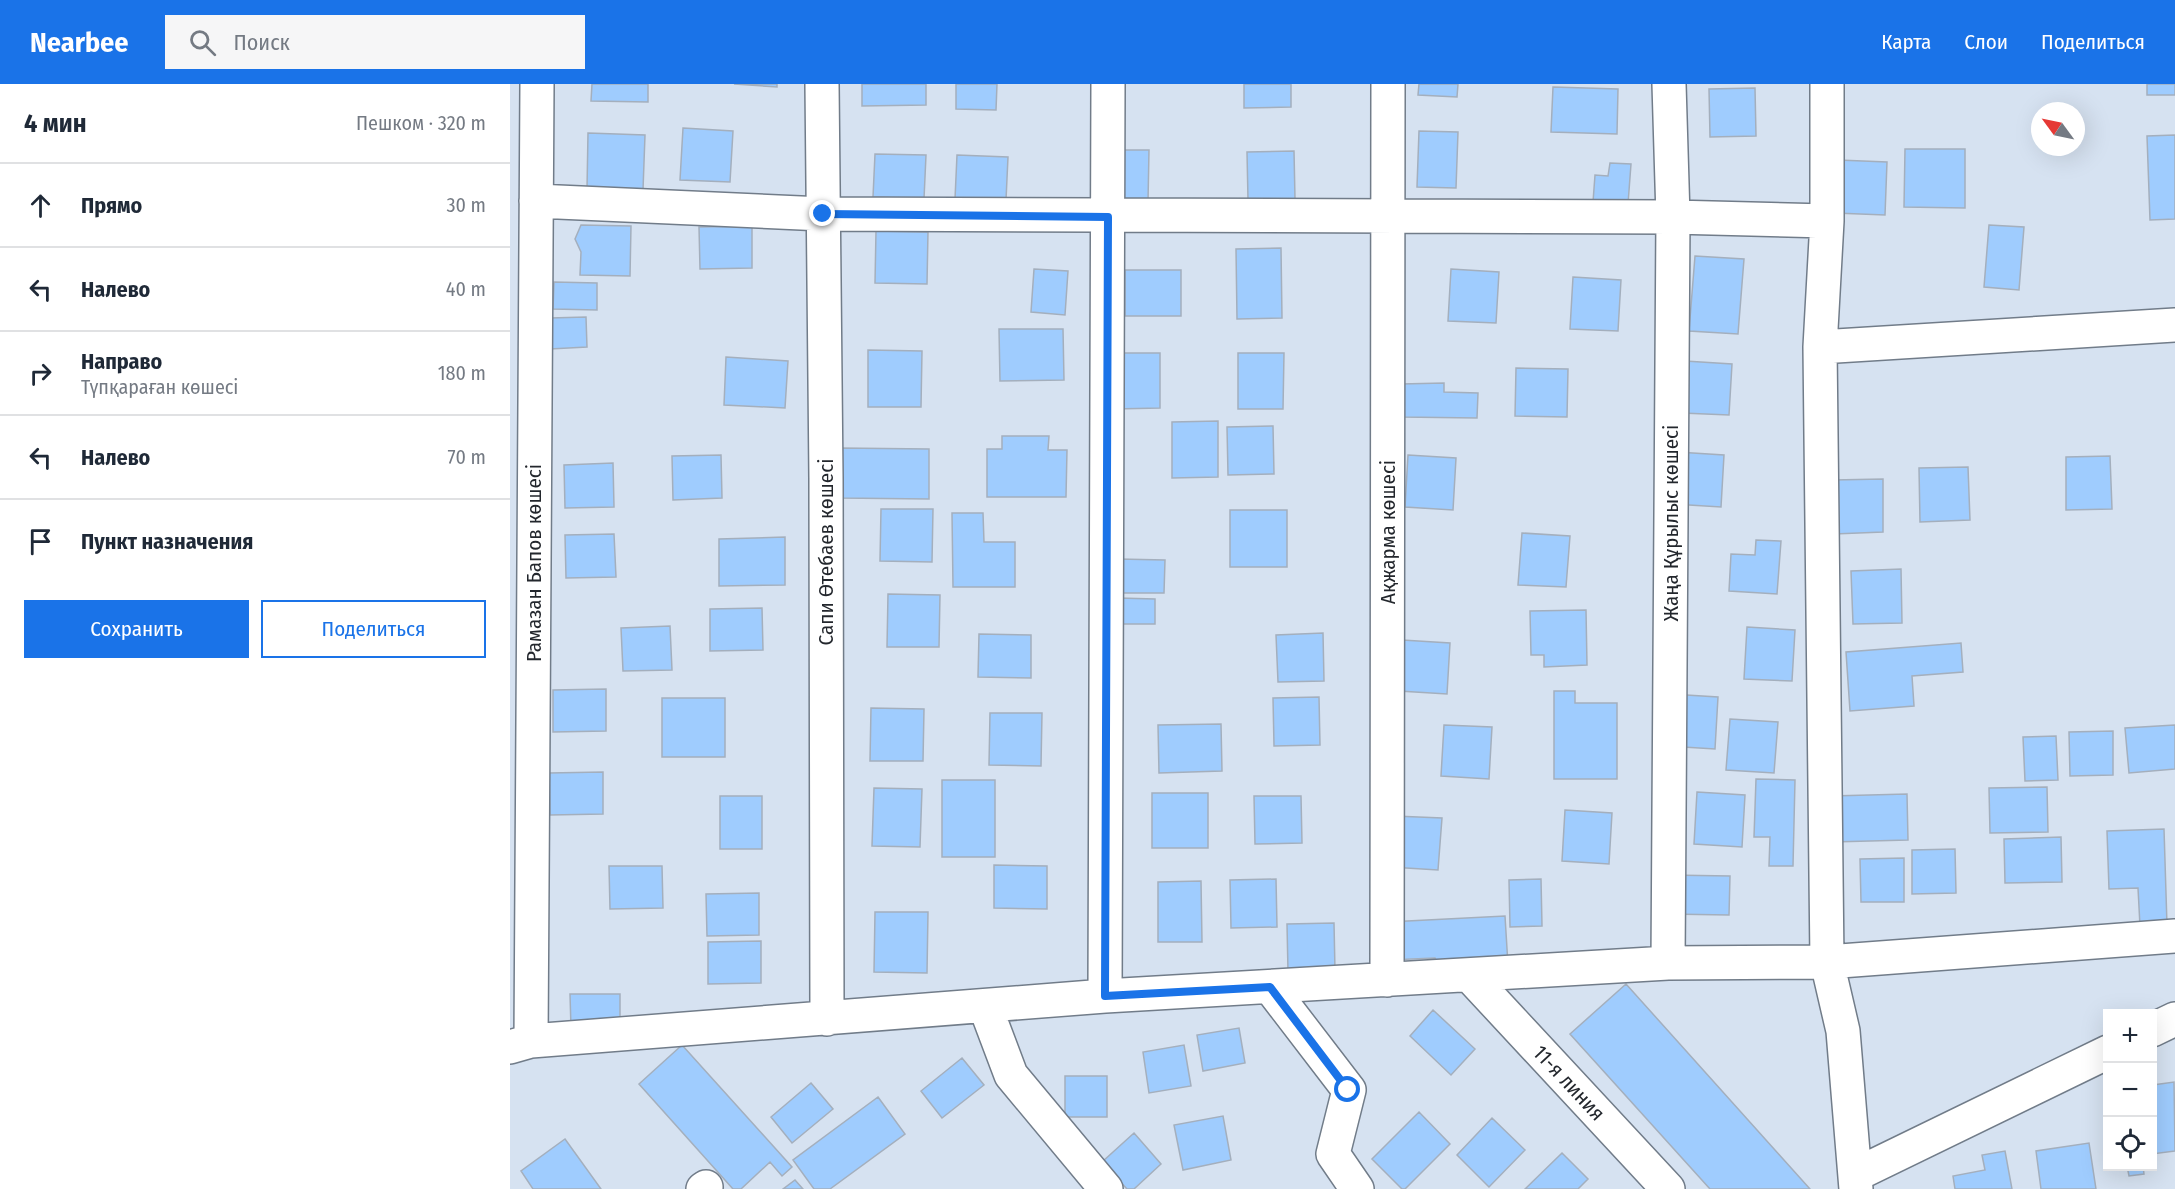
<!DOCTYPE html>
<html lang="ru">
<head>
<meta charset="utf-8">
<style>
	body { margin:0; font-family:"Fira Sans Condensed",sans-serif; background:#f6f6f7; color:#1f2937 }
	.controls { position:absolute; right:18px; bottom:18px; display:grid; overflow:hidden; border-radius:0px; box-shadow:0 6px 24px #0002 }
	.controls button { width:54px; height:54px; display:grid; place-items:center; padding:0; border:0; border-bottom:2px solid #e0e1e3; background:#fff; color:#1f2937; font:30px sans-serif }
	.compass { position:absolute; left:1521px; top:18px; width:54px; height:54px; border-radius:50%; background:#fff; box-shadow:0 6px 24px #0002; rotate:303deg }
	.stop { position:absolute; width:18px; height:18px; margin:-14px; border:4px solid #1a73e8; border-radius:50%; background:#fff }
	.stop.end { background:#1a73e8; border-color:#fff; box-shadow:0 2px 6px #0008 }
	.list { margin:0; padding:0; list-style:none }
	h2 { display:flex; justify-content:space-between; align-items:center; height:78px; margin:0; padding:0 24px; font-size:26px }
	h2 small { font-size:20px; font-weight:400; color:#747a83 }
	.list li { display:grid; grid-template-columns:39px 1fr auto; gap:18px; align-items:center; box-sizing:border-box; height:84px; padding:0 24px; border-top:2px solid #e0e1e3 }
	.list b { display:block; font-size:22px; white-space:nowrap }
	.list p { margin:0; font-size:20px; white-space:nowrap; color:#747a83 }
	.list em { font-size:20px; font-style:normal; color:#747a83 }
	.actions { display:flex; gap:12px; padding:18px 24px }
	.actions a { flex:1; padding:14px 0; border:2px solid #1a73e8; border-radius:0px; text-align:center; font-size:21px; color:#1a73e8 }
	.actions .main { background:#1a73e8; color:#fff }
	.icon { flex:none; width:33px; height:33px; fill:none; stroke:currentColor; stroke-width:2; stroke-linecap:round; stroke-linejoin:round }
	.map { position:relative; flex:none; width:1665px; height:1105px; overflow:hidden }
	header { display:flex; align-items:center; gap:36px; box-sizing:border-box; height:84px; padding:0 30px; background:#1a73e8; color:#fff }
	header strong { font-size:28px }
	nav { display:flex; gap:33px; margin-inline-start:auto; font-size:21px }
	.search { width:420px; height:54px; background:#f6f6f7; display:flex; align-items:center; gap:15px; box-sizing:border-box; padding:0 21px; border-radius:0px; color:#747a83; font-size:22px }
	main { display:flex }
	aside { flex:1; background:#fff }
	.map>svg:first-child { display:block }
	.building { fill:#9fccfe; stroke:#a4afbd; stroke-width:1.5 }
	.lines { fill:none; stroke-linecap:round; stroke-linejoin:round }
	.minor-casing { stroke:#717c89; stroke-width:36 }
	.minor { stroke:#fff; stroke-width:33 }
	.route { stroke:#1a73e8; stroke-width:8 }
	.labels { text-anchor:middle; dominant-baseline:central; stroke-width:6; stroke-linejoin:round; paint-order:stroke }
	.street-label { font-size:21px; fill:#23272d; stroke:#fff }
</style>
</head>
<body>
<header>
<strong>Nearbee</strong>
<div class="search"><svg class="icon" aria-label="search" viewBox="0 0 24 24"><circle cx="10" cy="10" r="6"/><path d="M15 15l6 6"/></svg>Поиск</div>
<nav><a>Карта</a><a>Слои</a><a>Поделиться</a></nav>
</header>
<main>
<aside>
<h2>4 мин<small>Пешком · 320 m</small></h2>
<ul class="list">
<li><svg class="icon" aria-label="ahead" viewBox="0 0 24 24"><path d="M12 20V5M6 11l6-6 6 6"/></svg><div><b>Прямо</b></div><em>30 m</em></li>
<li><svg class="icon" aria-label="left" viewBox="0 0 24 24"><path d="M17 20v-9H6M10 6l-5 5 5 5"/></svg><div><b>Налево</b></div><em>40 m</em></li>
<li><svg class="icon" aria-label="right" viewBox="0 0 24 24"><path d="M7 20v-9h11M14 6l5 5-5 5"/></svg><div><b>Направо</b><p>Түпқараған көшесі</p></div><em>180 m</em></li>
<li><svg class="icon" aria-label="left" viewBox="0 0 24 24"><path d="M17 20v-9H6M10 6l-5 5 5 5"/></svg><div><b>Налево</b></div><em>70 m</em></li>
<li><svg class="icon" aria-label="arrive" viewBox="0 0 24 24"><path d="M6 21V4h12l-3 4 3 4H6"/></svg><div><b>Пункт назначения</b></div></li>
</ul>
<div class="actions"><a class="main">Сохранить</a><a>Поделиться</a></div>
</aside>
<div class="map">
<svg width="1665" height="1105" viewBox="0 0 1665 1105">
	<rect width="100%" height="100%" fill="#d6e2f1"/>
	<!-- building -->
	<path class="building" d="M 82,0 L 138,0 L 138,18 L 81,17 Z
		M 224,0 L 267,0 L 267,3 Z
		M 352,0 L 416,0 L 416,21 L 352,22 Z
		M 446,0 L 487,0 L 486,26 L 446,25 Z
		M 734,0 L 781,0 L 781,23 L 734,24 Z
		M 909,0 L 948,0 L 947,13 L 908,11 Z
		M 1637,0 L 1665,0 L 1665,11 L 1637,11 Z
		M 1043,3 L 1108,5 L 1107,50 L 1041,48 Z
		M 1245,4 L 1246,52 L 1200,53 L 1199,5 Z
		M 173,44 L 223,47 L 220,98 L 170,96 Z
		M 909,47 L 948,48 L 946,104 L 907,103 Z
		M 78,49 L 135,51 L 133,106 L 77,105 Z
		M 1665,51 L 1665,135 L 1640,136 L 1637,52 Z
		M 1395,65 L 1455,65 L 1455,124 L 1394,123 Z
		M 607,66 L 639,66 L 638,118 L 607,118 Z
		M 784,67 L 785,115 L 738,116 L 737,68 Z
		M 365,70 L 416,71 L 414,115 L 363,113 Z
		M 447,71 L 498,73 L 496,116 L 445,115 Z
		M 1328,76 L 1377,78 L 1375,131 L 1325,129 Z
		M 1100,79 L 1121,80 L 1118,120 L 1083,118 L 1085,91 L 1098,92 Z
		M 71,141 L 121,142 L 120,192 L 70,191 L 71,168 L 65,155 Z
		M 1479,141 L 1514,143 L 1509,206 L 1474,203 Z
		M 242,142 L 242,184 L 190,185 L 189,143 Z
		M 366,147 L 418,148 L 417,200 L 365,199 Z
		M 771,164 L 772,234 L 727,235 L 726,165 Z
		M 1185,172 L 1234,175 L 1228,250 L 1179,247 Z
		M 524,185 L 558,187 L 555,231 L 521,228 Z
		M 941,185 L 989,188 L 986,239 L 938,237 Z
		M 615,186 L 671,186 L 671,232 L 615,232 Z
		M 1063,193 L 1111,196 L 1108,247 L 1060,245 Z
		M 44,198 L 87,199 L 87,226 L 43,225 Z
		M 76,233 L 77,263 L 40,265 L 40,234 Z
		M 489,245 L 553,245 L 554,296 L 490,297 Z
		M 358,266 L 412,267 L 411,323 L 358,323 Z
		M 604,269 L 650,269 L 650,324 L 604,325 Z
		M 728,269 L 774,269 L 773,325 L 728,325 Z
		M 216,273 L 278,277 L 275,324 L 214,321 Z
		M 1175,277 L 1222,280 L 1219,331 L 1172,329 Z
		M 1006,284 L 1058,285 L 1057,333 L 1005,332 Z
		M 934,299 L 934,308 L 968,309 L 967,334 L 891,333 L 891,300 Z
		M 708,337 L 708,393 L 662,394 L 662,338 Z
		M 763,342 L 764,390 L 718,391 L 717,343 Z
		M 492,352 L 539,352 L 538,366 L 557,366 L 556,413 L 477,413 L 477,365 L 492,365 Z
		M 330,364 L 419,365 L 419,415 L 329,414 Z
		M 1167,368 L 1214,371 L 1211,423 L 1163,420 Z
		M 211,371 L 212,414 L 163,416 L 162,372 Z
		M 898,371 L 946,374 L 943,426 L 895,423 Z
		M 1600,372 L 1602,425 L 1556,426 L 1556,373 Z
		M 103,379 L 104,423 L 55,424 L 54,381 Z
		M 1458,383 L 1460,436 L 1410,438 L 1409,384 Z
		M 1373,395 L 1373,448 L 1324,450 L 1323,396 Z
		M 371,425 L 423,425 L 422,478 L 370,477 Z
		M 720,426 L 777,426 L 777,483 L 720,483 Z
		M 442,429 L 473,429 L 474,458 L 505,458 L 505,503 L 443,503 Z
		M 1012,449 L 1060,452 L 1056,503 L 1008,501 Z
		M 104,450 L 106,493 L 56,494 L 55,451 Z
		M 275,453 L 275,501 L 209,502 L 209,455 Z
		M 1246,456 L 1271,457 L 1267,510 L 1219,507 L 1221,470 L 1245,471 Z
		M 608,475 L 655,476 L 654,509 L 607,509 Z
		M 1391,485 L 1392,539 L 1343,540 L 1341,487 Z
		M 378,510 L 430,511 L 429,563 L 377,563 Z
		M 608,514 L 645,515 L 645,540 L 608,540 Z
		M 252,524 L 253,566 L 200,567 L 200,525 Z
		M 1076,526 L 1077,581 L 1034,583 L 1034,571 L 1021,571 L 1020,527 Z
		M 160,542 L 162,586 L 113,587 L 111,544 Z
		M 1237,543 L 1285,546 L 1282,597 L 1234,595 Z
		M 813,549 L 814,597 L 768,598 L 766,551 Z
		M 469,550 L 521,551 L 521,594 L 468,593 Z
		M 892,556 L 940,559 L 937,610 L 889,607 Z
		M 1451,559 L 1453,588 L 1402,592 L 1404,622 L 1340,627 L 1336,568 Z
		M 96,605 L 96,647 L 43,648 L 43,606 Z
		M 1044,607 L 1065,607 L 1065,619 L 1107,619 L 1107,695 L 1044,695 Z
		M 1160,610 L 1208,613 L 1205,665 L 1157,662 Z
		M 809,613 L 810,661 L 764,662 L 763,614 Z
		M 152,614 L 215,614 L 215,673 L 152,673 Z
		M 361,624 L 414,625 L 413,677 L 360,677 Z
		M 480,629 L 532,629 L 531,682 L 479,681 Z
		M 1220,635 L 1268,638 L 1264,689 L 1216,686 Z
		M 711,640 L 712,687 L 649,689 L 648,641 Z
		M 934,641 L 982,643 L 979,695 L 931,692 Z
		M 1665,641 L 1665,685 L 1619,689 L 1615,644 Z
		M 1603,647 L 1603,691 L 1560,692 L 1559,648 Z
		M 1546,652 L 1548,696 L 1515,697 L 1513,653 Z
		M 93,688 L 93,730 L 40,731 L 39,689 Z
		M 1246,695 L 1285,696 L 1283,782 L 1259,782 L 1260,753 L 1244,753 Z
		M 432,696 L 485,696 L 485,773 L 432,773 Z
		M 1537,703 L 1538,748 L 1480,749 L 1479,704 Z
		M 364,704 L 412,705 L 410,763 L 362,762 Z
		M 1187,708 L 1235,711 L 1232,763 L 1184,760 Z
		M 642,709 L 698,709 L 698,764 L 642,764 Z
		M 1397,710 L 1398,756 L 1322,758 L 1321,712 Z
		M 210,712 L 252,712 L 252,765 L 210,765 Z
		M 744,712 L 791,712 L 792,759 L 745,760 Z
		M 1055,726 L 1102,729 L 1099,780 L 1052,777 Z
		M 884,732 L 932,734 L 928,786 L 880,783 Z
		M 1654,745 L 1657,841 L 1630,842 L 1628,804 L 1599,805 L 1597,747 Z
		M 1551,753 L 1552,798 L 1495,799 L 1494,755 Z
		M 1445,765 L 1446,809 L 1402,810 L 1402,766 Z
		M 1394,774 L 1394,818 L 1351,818 L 1350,775 Z
		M 484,781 L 537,782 L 537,825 L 484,824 Z
		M 99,782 L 152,782 L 153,824 L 100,825 Z
		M 1159,791 L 1220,792 L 1219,831 L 1158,830 Z
		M 766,795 L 767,843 L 721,844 L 720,796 Z
		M 1031,795 L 1032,842 L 1000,843 L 999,796 Z
		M 691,797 L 692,858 L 648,858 L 648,798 Z
		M 249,809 L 249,851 L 197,852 L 196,810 Z
		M 365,828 L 418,828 L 417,889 L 364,888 Z
		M 995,832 L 998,881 L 930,884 L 925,874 L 879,876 L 878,838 Z
		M 824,839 L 825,887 L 778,888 L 777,840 Z
		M 251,857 L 251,899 L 198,900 L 198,858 Z
		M 1116,900 L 1300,1105 L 1200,1105 L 1060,950 Z
		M 60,910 L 110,910 L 110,943 L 61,944 Z
		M 923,926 L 965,965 L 941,991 L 900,952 Z
		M 729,944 L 735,979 L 693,987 L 687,951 Z
		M 172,961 L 282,1083 L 272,1092 L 260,1078 L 231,1105 L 223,1105 L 129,1000 Z
		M 674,961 L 681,1002 L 639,1009 L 633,968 Z
		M 452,974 L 474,1001 L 432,1034 L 411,1007 Z
		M 555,992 L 597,992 L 597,1033 L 555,1033 Z
		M 1664,998 L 1665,1067 L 1642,1070 L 1643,1001 Z
		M 301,999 L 323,1025 L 282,1059 L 261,1033 Z
		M 368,1013 L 395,1050 L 320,1105 L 304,1105 L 283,1076 Z
		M 909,1028 L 940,1060 L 895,1105 L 892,1105 L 862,1075 Z
		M 713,1032 L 721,1076 L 673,1086 L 664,1041 Z
		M 982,1034 L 1015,1066 L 979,1103 L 947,1071 Z
		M 624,1049 L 651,1080 L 624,1105 L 617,1105 L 592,1078 Z
		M 55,1055 L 91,1105 L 23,1105 L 11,1087 Z
		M 1579,1059 L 1586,1105 L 1531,1105 L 1526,1067 Z
		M 1495,1067 L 1502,1105 L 1445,1105 L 1443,1092 L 1475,1086 L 1472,1071 Z
		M 1052,1069 L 1078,1095 L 1068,1105 L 1015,1105 Z
		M 1617,1082 L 1633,1082 L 1634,1090 L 1619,1092 Z
		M 285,1096 L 293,1105 L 273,1105 Z"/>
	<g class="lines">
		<defs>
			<path id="minor" d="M 312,0 L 316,394 L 317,935
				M 1317,0 L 1317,137 L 1310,263 L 1317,878 L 1333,947 L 1346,1105
				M 26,117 L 313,130 L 1163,133 L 1317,137
				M 1310,263 L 1665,241
				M 1158,879 L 1163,133 L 1159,0
				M 960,892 L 1158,1105
				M 877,896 L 878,0
				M 760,903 L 839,1006 L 823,1070 L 847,1105
				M 595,912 L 598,0
				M 475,922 L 501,991 L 596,1105
				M 1642,946 L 1665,935
				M 21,957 L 27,0
				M 0,963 L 21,957 L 595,912 L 1158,879 L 1317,878 L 1665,852
				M 1345,1091 L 1598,968
				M 193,1105 L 196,1103"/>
		</defs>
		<!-- minor casing -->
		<use href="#minor" class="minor-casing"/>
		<!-- minor -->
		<use href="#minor" class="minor"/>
	</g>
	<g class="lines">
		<!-- route -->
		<path class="route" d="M 313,130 L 598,133 L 595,912 L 760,903 L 838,1006"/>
	</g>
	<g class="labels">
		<!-- street labels -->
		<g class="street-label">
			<text transform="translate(1161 439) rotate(-90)">Жаңа Құрылыс көшесі</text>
			<text transform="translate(878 448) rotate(-90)">Ақжарма көшесі</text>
			<text transform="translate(316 468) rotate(-90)">Сапи Өтебаев көшесі</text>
			<text transform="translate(24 479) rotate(-90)">Рамазан Бапов көшесі</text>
			<text transform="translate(1059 999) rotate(47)">11-я линия</text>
		</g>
	</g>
</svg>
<div class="controls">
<button>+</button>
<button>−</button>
<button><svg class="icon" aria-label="locate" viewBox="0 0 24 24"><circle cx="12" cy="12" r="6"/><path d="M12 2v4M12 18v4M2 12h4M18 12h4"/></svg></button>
</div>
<svg class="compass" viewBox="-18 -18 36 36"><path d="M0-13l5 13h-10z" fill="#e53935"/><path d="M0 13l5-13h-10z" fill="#747a83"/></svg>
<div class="stop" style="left:838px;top:1006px"></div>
<div class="stop end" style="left:313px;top:130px"></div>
</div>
</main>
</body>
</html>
